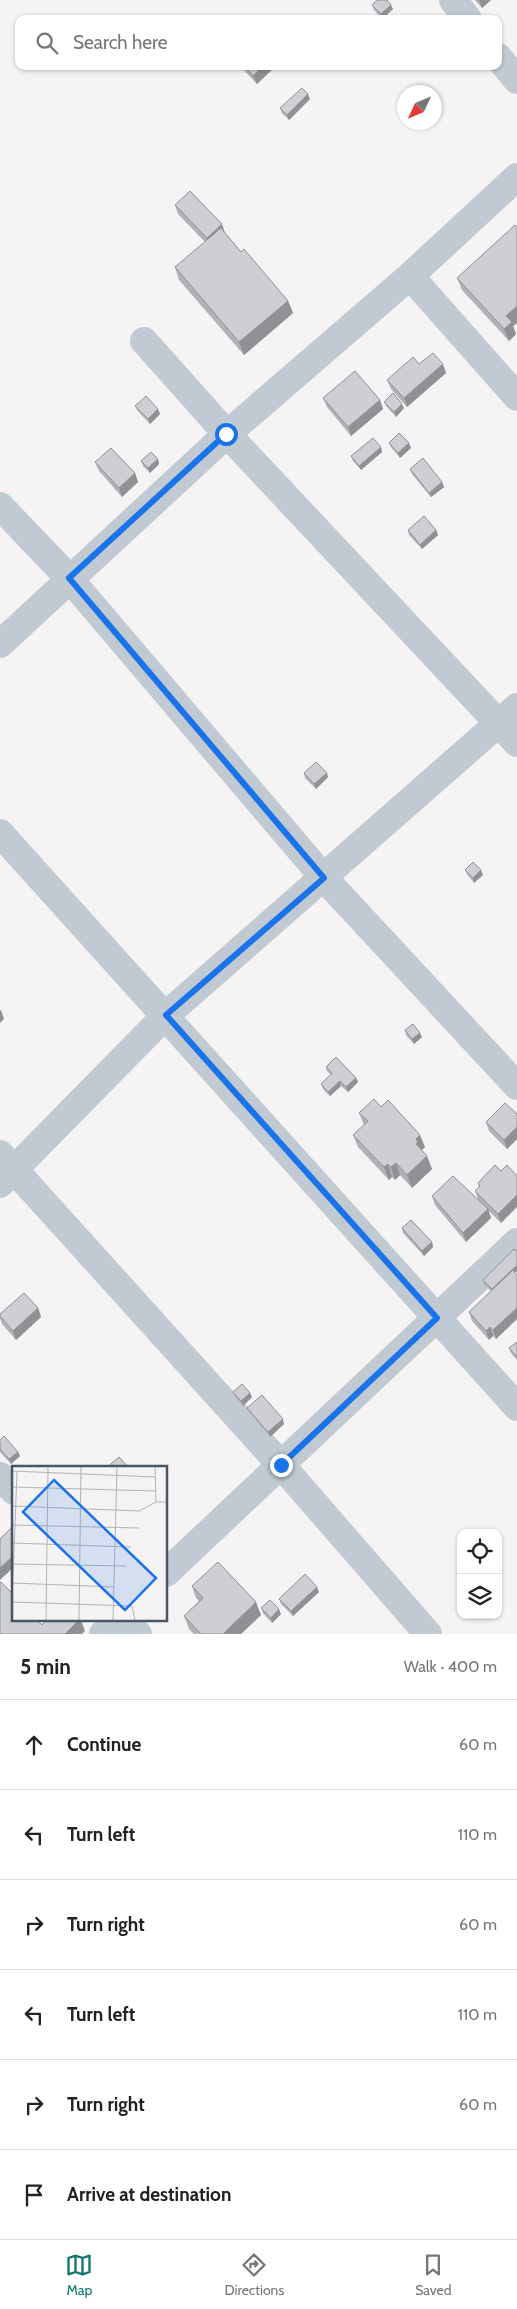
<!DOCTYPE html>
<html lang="en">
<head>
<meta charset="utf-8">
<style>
	body { margin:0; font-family:Cabin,sans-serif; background:#f6f6f6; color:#222 }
	.controls { position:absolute; right:15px; bottom:15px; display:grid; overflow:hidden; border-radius:10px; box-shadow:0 1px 4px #0004 }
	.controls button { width:45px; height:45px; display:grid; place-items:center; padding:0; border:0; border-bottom:1px solid #e0e0e0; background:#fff; color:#222; font:25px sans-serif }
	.compass { position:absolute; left:397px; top:85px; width:45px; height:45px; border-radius:50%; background:#fff; box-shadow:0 1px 4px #0004; rotate:226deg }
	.stop { position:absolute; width:15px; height:15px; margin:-11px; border:4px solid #1a73e8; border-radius:50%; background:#fff }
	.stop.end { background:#1a73e8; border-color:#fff; box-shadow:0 1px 5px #0008 }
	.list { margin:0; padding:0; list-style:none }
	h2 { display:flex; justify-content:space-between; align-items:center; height:65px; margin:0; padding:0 20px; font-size:21px }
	h2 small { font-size:16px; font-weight:400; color:#767676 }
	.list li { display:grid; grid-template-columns:32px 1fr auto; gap:15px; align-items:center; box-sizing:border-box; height:90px; padding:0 20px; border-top:1px solid #e0e0e0 }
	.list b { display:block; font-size:19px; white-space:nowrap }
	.list em { font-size:16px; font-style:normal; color:#767676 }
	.icon { flex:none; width:28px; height:28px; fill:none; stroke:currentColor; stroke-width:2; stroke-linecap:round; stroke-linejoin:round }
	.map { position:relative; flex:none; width:517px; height:1634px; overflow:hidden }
	.search { position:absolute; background:#fff; box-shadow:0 1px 4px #0004; left:15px; right:15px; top:15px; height:55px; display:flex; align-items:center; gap:12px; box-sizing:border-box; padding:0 18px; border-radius:10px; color:#767676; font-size:19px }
	.sheet { height:605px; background:#fff }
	nav { display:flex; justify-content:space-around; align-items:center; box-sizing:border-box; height:70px; border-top:1px solid #e0e0e0; background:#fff; font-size:14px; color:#767676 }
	nav a { display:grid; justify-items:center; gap:2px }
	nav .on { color:#0f766e }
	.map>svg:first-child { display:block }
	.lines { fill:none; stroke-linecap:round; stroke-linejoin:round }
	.minor { stroke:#c1cad2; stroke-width:28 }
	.wall { fill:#b0b2b7 }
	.shaded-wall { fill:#909195 }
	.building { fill:#cdcfd5; stroke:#909195 }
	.route { stroke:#1a73e8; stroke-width:6 }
	.inset-road { fill:none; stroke:#b1b4b9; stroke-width:1 }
	.view { fill:#1a73e8; fill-opacity:0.15; stroke:#1a73e8; stroke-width:2.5 }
	.inset-edge { fill:none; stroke:#4a5661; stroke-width:2.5 }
</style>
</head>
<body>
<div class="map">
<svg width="517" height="1634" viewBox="0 0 517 1634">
	<rect width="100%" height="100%" fill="#f5f3f3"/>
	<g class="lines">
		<!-- minor -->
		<path class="minor" d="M 453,0 L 468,19
			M 498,57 L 517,80
			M 410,276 L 517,397
			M 144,341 L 227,434 L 517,743
			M 0,506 L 69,578 L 324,878 L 517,1086
			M 0,644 L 227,434 L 410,276 L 517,177
			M 0,833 L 517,1407
			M 0,1154 L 281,1465 L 428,1634
			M 0,1184 L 166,1015 L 517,707
			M 0,1476 L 14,1491
			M 166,1573 L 517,1242
			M 126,1620 L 138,1634
			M 103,1634 L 117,1620"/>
	</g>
	<!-- wall -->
	<path class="wall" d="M 475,0 L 491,0 L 482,8 Z
		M 372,5 L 393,9 L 382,19 L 374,10 Z
		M 240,66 L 276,66 L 257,84 Z
		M 310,99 L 289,120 L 282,113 L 280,108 Z
		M 175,205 L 225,233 L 241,252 L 288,301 L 293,313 L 244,355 L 179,280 L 175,267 L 205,242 L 178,214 Z
		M 517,228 L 517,323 L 513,326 L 516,334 L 509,341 L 462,290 L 457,278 Z
		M 419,364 L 446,373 L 407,407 L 391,389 L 387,380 Z
		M 323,398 L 380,400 L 383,409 L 351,436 L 327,407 Z
		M 384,402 L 404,408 L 396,417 L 386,406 Z
		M 135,406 L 160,414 L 150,424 L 137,410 Z
		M 389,443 L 411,448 L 400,458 L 391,447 Z
		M 381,447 L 382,452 L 361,470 L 353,461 L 351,456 Z
		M 158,459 L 159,464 L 150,473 L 143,466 L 141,461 Z
		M 95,462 L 135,473 L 138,482 L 122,497 L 99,471 Z
		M 410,469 L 442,482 L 444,487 L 431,497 L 412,474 Z
		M 408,530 L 436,530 L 438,535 L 422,549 L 409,535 Z
		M 304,773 L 328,777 L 316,789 L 305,778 Z
		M 465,870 L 483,875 L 474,883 L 467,874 Z
		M 405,1030 L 422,1037 L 414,1044 L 406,1035 Z
		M 326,1067 L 356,1078 L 358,1082 L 348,1092 L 341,1086 L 330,1096 L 323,1089 L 321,1084 L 331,1075 L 327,1071 Z
		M 381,1107 L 425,1147 L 422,1150 L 432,1169 L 412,1188 L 400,1175 L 395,1180 L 392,1177 L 389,1180 L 358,1147 L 353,1135 L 364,1125 L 359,1113 Z
		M 517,1114 L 517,1139 L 507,1149 L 489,1131 L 486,1122 Z
		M 495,1165 L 501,1223 L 489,1211 L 491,1218 L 466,1242 L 435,1205 L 432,1196 L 478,1199 L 475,1191 L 479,1187 L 478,1183 Z
		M 402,1228 L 432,1242 L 433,1247 L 424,1256 L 403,1233 Z
		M 515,1273 L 517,1275 L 517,1319 L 496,1339 L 493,1336 L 489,1340 L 472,1321 L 469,1312 L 491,1291 L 484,1285 L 483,1280 Z
		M 38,1308 L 41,1317 L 16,1340 L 2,1324 L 0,1318 L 0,1314 Z
		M 517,1342 L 517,1360 L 511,1353 L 509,1348 Z
		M 233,1392 L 252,1397 L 243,1406 L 235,1397 Z
		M 247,1408 L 284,1424 L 270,1437 L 249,1412 Z
		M 0,1440 L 18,1452 L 20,1456 L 11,1464 L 0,1452 Z
		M 192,1586 L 261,1615 L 241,1634 L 194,1634 L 189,1629 L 184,1616 L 199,1601 L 196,1598 Z
		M 319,1592 L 293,1616 L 281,1604 L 279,1599 Z
		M 261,1608 L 281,1614 L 272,1623 L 263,1613 Z"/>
	<!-- shaded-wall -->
	<path class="shaded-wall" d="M 479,0 L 491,0 L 482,8 Z
		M 391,5 L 393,9 L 382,19 L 381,14 Z
		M 263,66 L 276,66 L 257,84 L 253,76 Z
		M 308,94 L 310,99 L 289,120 L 287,115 Z
		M 222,224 L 225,233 L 210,247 L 207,238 Z
		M 288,301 L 293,313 L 244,355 L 239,342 Z
		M 517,306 L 517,323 L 513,326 L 516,334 L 509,341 L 504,329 L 506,316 Z
		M 443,364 L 446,373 L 407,407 L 404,398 Z
		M 380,400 L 383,409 L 351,436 L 348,427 Z
		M 402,404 L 404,408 L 396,417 L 394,412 Z
		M 158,409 L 160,414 L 150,424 L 148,419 Z
		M 409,443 L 411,448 L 400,458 L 398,453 Z
		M 381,447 L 382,452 L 361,470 L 359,466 Z
		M 158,459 L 159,464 L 150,473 L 148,468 Z
		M 135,473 L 138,482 L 122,497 L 119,488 Z
		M 442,482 L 444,487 L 431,497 L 429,493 Z
		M 436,530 L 438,535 L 422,549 L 420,545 Z
		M 327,773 L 328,777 L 316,789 L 314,784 Z
		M 481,870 L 483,875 L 474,883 L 473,878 Z
		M 1,1010 L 4,1019 L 0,1023 L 0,1011 Z
		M 420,1033 L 422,1037 L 414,1044 L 412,1039 Z
		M 356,1078 L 358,1082 L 348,1092 L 346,1087 Z
		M 340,1081 L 341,1086 L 330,1096 L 328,1092 Z
		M 517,1127 L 517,1139 L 507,1149 L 504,1140 Z
		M 420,1135 L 425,1147 L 421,1151 L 416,1144 L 416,1139 Z
		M 427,1156 L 432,1169 L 412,1188 L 407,1175 Z
		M 396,1163 L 400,1175 L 395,1180 L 391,1167 Z
		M 388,1164 L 392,1177 L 389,1180 L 384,1167 Z
		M 517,1195 L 517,1207 L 501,1223 L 498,1214 Z
		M 488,1209 L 491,1218 L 466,1242 L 463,1233 Z
		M 432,1242 L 433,1247 L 424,1256 L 422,1251 Z
		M 517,1265 L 517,1271 L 493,1294 L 492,1289 Z
		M 38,1308 L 41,1317 L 16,1340 L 13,1331 Z
		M 517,1308 L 517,1319 L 496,1339 L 493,1330 Z
		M 490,1327 L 493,1336 L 489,1340 L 486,1331 Z
		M 250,1393 L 252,1397 L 243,1406 L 241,1401 Z
		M 283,1419 L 284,1424 L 270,1437 L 268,1432 Z
		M 18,1452 L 20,1456 L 11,1464 L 9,1459 Z
		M 14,1555 L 14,1567 L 0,1580 L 0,1568 Z
		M 317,1587 L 319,1592 L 293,1616 L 291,1611 Z
		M 256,1602 L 261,1615 L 241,1634 L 223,1634 Z
		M 279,1609 L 281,1614 L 272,1623 L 271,1618 Z
		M 79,1620 L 81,1620 L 85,1631 L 82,1634 L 65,1634 Z"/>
	<!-- building -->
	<path class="building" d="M 377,0 L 387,0 L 391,5 L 381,14 L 372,5 Z
		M 245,66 L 263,66 L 253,76 Z
		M 302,88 L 308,94 L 287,115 L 280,108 Z
		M 190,191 L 222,224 L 207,238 L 175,205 Z
		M 515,225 L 517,228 L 517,306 L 506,316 L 512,322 L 504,329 L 457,278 Z
		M 221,228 L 241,252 L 244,249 L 288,301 L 239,342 L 175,267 Z
		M 433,353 L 443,364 L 404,398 L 387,380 L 413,357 L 419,364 Z
		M 355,371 L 380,400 L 348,427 L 323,398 Z
		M 393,393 L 402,404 L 394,412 L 384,402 Z
		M 146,396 L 158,409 L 148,419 L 135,406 Z
		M 399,433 L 409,443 L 398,453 L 389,443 Z
		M 373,438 L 381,447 L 359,466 L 351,456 Z
		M 111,448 L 135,473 L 119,488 L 95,462 Z
		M 151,452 L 158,459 L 148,468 L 141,461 Z
		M 423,458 L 442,482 L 429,493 L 410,469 Z
		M 424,516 L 436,530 L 420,545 L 408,530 Z
		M 316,762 L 327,773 L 314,784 L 304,773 Z
		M 473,862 L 481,870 L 473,878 L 465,870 Z
		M 413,1024 L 420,1033 L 412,1039 L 405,1030 Z
		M 336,1057 L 356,1078 L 346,1087 L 340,1081 L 328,1092 L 321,1084 L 332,1073 L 326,1067 Z
		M 374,1099 L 381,1107 L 388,1100 L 420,1135 L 416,1139 L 418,1142 L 416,1144 L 427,1156 L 407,1175 L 396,1163 L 391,1167 L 388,1164 L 384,1167 L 353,1135 L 368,1121 L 359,1113 Z
		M 505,1103 L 517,1114 L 517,1127 L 504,1140 L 486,1122 Z
		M 495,1165 L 501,1171 L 507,1165 L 517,1176 L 517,1195 L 498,1214 L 475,1191 L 480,1186 L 478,1183 Z
		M 453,1176 L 488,1209 L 463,1233 L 432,1196 Z
		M 411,1220 L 432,1242 L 422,1251 L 402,1228 Z
		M 514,1249 L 517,1251 L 517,1265 L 492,1289 L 483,1280 Z
		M 513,1270 L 517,1275 L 517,1308 L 493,1330 L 490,1327 L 486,1331 L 469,1312 Z
		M 24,1293 L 38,1308 L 13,1331 L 0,1316 L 0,1314 Z
		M 517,1342 L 517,1357 L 509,1348 Z
		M 242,1384 L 250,1393 L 241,1401 L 233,1392 Z
		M 262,1395 L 283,1419 L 268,1432 L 247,1408 Z
		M 4,1436 L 18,1452 L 9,1459 L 0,1449 L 0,1440 Z
		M 119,1457 L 129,1468 L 106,1468 Z
		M 11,1528 L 14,1531 L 14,1555 L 0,1568 L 0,1539 Z
		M 218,1562 L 256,1602 L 223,1634 L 201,1634 L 184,1616 L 203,1598 L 192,1586 Z
		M 305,1574 L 317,1587 L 291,1611 L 279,1599 Z
		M 1,1582 L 14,1595 L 14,1620 L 37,1620 L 42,1625 L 46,1620 L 79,1620 L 65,1634 L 0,1634 L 0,1583 Z
		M 270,1600 L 279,1609 L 271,1618 L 261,1608 Z"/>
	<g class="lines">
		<!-- route -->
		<path class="route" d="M 226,434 L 69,578 L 324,878 L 166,1015 L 437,1318 L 281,1465"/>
	</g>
	<!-- overview -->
	<g transform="translate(12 1466)">
		<rect width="155" height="155" fill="#f5f3f3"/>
		<path class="inset-road" d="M 143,1 L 144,36 L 155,36M 0,5 L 143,11M 0,21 L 143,25M 0,40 L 127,45 L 144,36M 0,59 L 127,62M 0,77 L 119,81M 0,98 L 114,100M 0,117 L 102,121M 0,136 L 120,140 L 123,154M 0,137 L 5,6M 34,154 L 36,1M 67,154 L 69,1M 101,154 L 105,1"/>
		<path class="view" d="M 42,14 L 144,112 L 113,144 L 11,46 Z"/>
		<rect width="155" height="155" class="inset-edge"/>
	</g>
</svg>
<div class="controls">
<button><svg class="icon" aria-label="locate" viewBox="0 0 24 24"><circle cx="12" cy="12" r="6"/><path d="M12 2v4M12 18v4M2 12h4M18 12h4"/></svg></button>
<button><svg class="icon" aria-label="layers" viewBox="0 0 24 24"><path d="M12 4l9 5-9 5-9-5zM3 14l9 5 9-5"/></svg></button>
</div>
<svg class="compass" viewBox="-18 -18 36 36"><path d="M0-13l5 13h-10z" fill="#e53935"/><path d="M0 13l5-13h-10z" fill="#767676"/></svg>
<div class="stop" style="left:226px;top:434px"></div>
<div class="stop end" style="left:281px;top:1465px"></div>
<div class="search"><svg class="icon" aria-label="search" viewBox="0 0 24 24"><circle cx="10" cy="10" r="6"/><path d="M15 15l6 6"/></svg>Search here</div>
</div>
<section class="sheet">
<h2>5 min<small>Walk · 400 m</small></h2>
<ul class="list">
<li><svg class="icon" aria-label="ahead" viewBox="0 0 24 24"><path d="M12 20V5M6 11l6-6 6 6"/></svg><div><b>Continue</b></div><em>60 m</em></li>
<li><svg class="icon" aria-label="left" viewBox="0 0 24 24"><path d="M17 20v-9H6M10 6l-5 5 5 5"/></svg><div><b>Turn left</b></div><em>110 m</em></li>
<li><svg class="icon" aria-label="right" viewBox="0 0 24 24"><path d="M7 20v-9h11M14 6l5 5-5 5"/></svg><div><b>Turn right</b></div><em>60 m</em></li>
<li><svg class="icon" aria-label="left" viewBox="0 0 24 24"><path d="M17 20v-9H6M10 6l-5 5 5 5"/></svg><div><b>Turn left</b></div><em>110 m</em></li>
<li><svg class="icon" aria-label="right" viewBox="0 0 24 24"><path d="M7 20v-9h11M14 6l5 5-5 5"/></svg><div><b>Turn right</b></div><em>60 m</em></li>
<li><svg class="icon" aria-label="arrive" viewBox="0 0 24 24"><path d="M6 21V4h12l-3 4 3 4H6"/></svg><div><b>Arrive at destination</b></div></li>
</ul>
</section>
<nav>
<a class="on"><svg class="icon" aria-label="map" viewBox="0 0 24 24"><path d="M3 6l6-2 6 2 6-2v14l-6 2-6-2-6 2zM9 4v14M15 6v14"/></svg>Map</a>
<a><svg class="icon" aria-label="directions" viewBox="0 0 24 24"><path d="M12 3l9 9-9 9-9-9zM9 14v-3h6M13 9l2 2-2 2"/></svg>Directions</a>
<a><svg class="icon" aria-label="saved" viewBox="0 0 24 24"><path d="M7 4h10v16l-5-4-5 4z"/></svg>Saved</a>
</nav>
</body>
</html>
